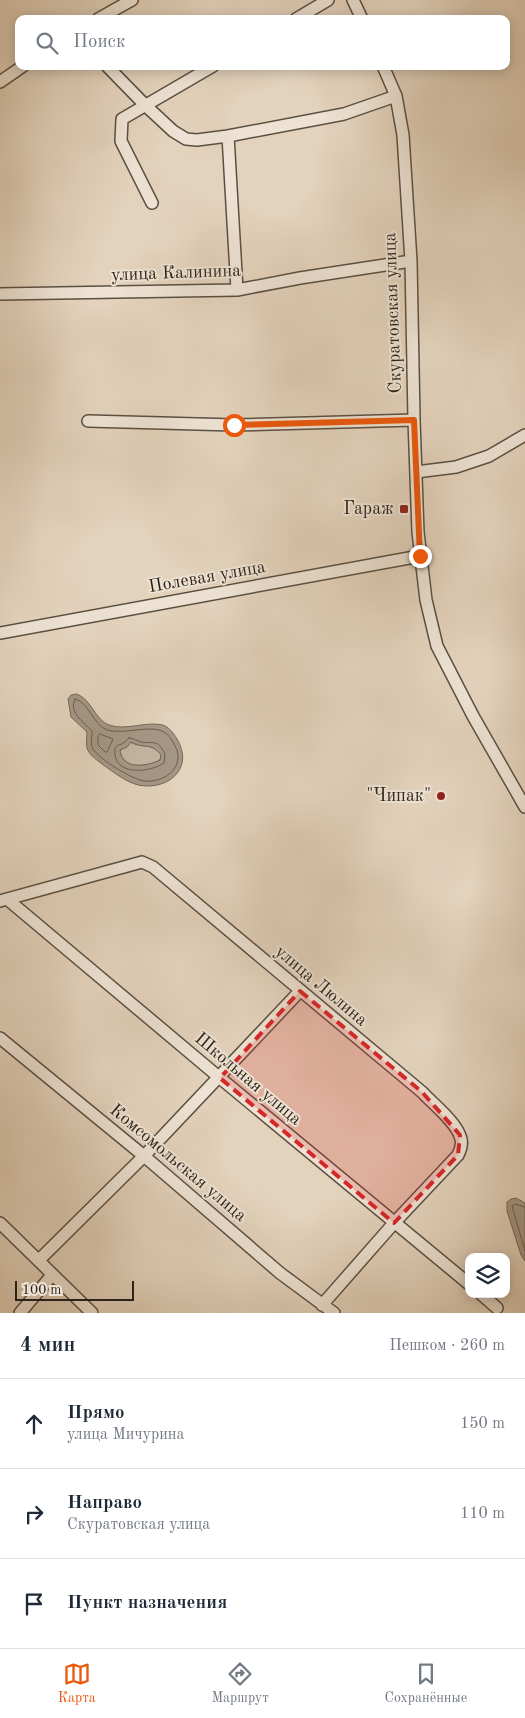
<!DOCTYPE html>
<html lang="ru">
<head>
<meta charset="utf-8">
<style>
	body { margin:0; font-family:"Old Standard TT",serif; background:#f2f2f3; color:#1f2937 }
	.controls { position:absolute; right:15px; bottom:15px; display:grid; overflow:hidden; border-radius:10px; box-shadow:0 2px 12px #0003 }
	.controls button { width:45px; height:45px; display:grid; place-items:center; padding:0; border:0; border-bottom:1px solid #e0e1e3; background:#fff; color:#1f2937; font:25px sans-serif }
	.scale { position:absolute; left:15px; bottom:12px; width:119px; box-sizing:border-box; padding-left:5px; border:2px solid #2d2419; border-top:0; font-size:14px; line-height:18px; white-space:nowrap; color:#2d2419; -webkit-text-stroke:4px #ede2d3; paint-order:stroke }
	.stop { position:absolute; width:15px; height:15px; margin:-11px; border:4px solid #ea580c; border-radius:50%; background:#fff }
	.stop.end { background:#ea580c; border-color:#fff; box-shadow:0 1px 5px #0008 }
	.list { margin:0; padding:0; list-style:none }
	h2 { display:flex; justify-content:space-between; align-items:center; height:65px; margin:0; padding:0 20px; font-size:21px }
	h2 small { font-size:16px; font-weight:400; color:#747a83 }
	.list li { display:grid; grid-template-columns:32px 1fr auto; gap:15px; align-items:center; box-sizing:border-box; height:90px; padding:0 20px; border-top:1px solid #e0e1e3 }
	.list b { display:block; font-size:19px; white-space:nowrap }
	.list p { margin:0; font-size:16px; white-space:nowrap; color:#747a83 }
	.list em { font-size:16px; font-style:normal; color:#747a83 }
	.icon { flex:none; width:28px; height:28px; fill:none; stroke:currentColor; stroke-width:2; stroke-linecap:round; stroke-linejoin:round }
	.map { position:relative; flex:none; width:525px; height:1313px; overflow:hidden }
	.search { position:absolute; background:#fff; box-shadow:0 2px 12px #0003; left:15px; right:15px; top:15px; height:55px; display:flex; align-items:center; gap:12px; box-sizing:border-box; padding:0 18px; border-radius:10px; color:#747a83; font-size:19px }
	.sheet { height:335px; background:#fff }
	nav { display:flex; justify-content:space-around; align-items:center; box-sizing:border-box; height:70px; border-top:1px solid #e0e1e3; background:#fff; font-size:14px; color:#747a83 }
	nav a { display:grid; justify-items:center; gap:2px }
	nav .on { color:#ea580c }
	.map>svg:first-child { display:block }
	.green { fill:#c4b4a0; stroke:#786c5c }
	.water { fill:#a59785; stroke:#75695a; fill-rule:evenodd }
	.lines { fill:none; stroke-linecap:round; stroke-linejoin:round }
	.shore { stroke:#695e4f; stroke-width:1 }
	.minor-casing { stroke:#5a5042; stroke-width:14 }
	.minor { stroke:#ede2d3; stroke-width:11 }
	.route { stroke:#ea580c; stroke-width:6 }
	.marked { fill:#d62828; fill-opacity:0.2; stroke:#d62828; stroke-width:4; stroke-dasharray:10 6; stroke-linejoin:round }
	.poi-dot { fill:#8f2418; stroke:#ede2d3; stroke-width:2 }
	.labels { text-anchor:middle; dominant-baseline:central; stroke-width:4; stroke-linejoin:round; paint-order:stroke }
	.street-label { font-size:18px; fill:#2d2419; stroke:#ede2d3 }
	.poi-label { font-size:18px; fill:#2d2419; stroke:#ede2d3; text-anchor:end }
</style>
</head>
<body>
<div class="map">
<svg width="525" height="1313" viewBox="0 0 525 1313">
	<rect width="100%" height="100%" fill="#e3d2bc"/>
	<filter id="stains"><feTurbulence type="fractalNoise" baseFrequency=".004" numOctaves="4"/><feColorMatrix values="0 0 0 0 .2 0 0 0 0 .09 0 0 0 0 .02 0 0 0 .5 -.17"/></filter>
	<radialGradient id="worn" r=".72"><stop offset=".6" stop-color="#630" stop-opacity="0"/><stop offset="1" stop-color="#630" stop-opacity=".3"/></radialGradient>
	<!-- green -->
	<path class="green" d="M 130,742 C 144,749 151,742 161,755 L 160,760 C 146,767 122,770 120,750 L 127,747 Z"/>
	<!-- water -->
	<path class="water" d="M 77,694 C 92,700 95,720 109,725 C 126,731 145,721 163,725 C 171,728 177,738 180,745 C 190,769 170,787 146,786 C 130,786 115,773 102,764 C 97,760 89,755 87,748 C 86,743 87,737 87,732 L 71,717 L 68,699 L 71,695 ZM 131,742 C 145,750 150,741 161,755 L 160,760 C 146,767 122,770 120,750 L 127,747 Z
		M 516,1198 L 525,1203 L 525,1261 L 521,1255 L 507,1211 L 507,1202 L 511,1199 Z"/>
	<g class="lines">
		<!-- shore -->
		<path class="shore" d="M 75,699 C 90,703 93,725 107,730 C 124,735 151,724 164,732 C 170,735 174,744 177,750 C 183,770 162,783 144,781 C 132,779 100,760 93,749 C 90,745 92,737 92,731 C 84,722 68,713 75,699 Z
			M 100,734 L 113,739 L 107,752 L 105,752 L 98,745 L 98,736 Z
			M 129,738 C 134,738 137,741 141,742 C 155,744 157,739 165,754 L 164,763 C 151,772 118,776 115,755 C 115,752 114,749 116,747 C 119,743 120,746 123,743 C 126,742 127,739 129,738 Z
			M 525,1207 L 515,1204 L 512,1206 L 525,1251"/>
		<defs>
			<path id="minor" d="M 353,0 L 362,19
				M 98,19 L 132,0
				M 296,19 L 328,0
				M 107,66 L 145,105 L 173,131 L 186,139 L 197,140 L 228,136 L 344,114 L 396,96
				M 383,66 L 396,96 L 403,135 L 411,261 L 414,420 L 418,532 L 426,600 L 437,646 L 473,716 L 525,807
				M 0,82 L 23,66
				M 228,136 L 237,290
				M 152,203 L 121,141 L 122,119 L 213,66
				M 0,294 L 237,290 L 300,278 L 411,261
				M 88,421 L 234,425 L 414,420
				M 416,472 L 456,467 L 489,456 L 525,435
				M 0,633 L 420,556
				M 7,899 L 220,1078 L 469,1284
				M 0,901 L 142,862 L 153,867 L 422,1092 C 433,1104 455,1121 460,1136 C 463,1142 461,1149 458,1155 L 394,1223 L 322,1305
				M 0,1038 L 144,1156 L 280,1273 L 334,1313
				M 0,1223 L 92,1313
				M 39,1260 L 144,1156 L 300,991
				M 481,1294 L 497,1308
				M 20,1313 L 52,1275"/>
		</defs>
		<!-- minor casing -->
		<use href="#minor" class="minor-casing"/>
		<!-- minor -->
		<use href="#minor" class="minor"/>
	</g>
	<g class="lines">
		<!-- route -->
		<path class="route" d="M 234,425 L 414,420 L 420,556"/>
	</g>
	<!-- marked area -->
	<path class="marked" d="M 300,991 L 422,1092 L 460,1135 L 458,1155 L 394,1223 L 220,1078 Z"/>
	<!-- markers -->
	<g class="poi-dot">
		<rect x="399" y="504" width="10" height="10" rx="2.5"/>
		<circle cx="441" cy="796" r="5"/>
	</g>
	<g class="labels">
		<!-- street labels -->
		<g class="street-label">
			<text transform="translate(176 273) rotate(-2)">улица Калинина</text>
			<text transform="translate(393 313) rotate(-92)">Скуратовская улица</text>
			<text transform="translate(207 577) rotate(-10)">Полевая улица</text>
			<text transform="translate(321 986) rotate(40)">улица Люлина</text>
			<text transform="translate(248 1079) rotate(40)">Школьная улица</text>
			<text transform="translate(178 1163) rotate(40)">Комсомольская улица</text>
		</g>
		<!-- poi labels -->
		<g class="poi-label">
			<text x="394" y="509">Гараж</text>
			<text x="431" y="796">"Чипак"</text>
		</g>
	</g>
	<rect width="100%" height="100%" filter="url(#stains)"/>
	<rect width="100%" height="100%" fill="url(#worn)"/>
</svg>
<div class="controls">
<button><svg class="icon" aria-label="layers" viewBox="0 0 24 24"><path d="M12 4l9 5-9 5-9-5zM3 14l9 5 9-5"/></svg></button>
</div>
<div class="scale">100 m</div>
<div class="stop" style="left:234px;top:425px"></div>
<div class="stop end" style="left:420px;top:556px"></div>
<div class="search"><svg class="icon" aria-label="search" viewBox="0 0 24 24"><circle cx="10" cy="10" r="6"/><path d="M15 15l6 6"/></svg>Поиск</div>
</div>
<section class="sheet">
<h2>4 мин<small>Пешком · 260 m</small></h2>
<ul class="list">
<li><svg class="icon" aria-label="ahead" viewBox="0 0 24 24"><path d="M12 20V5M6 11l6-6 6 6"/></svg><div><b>Прямо</b><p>улица Мичурина</p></div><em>150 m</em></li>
<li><svg class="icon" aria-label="right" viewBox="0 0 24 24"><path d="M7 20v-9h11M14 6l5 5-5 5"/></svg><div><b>Направо</b><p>Скуратовская улица</p></div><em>110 m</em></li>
<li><svg class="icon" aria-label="arrive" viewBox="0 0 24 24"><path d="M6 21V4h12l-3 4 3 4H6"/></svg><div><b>Пункт назначения</b></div></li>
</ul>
</section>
<nav>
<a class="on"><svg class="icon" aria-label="map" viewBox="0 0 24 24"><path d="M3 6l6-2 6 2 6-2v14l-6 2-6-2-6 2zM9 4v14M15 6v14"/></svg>Карта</a>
<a><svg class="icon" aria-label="directions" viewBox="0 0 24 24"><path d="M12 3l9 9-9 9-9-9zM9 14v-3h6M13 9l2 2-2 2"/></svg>Маршрут</a>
<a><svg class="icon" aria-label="saved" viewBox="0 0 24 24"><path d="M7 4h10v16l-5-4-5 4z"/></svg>Сохранённые</a>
</nav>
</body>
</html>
